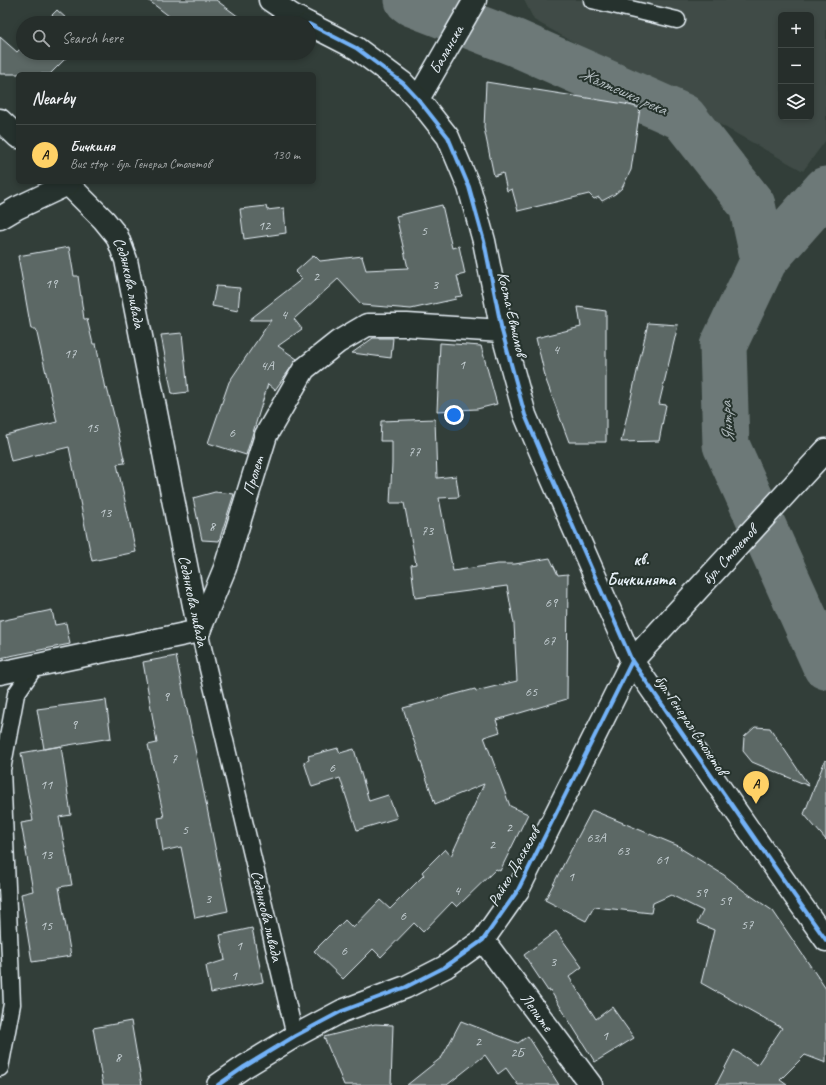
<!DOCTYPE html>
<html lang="en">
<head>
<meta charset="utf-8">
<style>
	body { margin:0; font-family:Caveat,sans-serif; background:#323a37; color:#f1f3f6 }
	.controls { position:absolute; right:12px; top:12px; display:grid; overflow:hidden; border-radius:6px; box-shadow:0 2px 6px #0003 }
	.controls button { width:36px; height:36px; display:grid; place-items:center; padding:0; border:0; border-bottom:1px solid #424a47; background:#262e2b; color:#f1f3f6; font:20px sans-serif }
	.you { position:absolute; left:454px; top:415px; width:14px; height:14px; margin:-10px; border:3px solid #fff; border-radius:50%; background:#1a73e8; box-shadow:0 0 0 6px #1a73e833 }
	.badge { display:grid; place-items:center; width:26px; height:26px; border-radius:50%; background:#ffd166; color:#111; font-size:13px; font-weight:700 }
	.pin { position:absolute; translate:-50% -33px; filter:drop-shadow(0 1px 2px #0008) }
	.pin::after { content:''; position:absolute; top:21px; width:14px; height:12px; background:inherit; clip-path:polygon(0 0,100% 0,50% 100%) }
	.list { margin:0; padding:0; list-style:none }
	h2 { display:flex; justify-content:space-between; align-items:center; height:52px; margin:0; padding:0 16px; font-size:17px }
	h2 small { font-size:13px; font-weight:400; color:#a4a8a9 }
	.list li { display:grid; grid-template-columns:26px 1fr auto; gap:12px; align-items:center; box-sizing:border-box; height:60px; padding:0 16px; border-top:1px solid #424a47 }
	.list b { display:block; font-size:15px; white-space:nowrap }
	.list p { margin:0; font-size:13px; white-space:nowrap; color:#a4a8a9 }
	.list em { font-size:13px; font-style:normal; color:#a4a8a9 }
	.icon { flex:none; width:22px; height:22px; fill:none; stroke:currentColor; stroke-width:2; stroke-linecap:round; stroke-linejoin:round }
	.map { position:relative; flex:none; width:826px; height:1085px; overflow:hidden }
	.search { position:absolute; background:#262e2b; box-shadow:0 2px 6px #0003; left:16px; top:16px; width:300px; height:44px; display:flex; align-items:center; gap:10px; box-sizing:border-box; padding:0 14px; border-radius:22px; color:#a4a8a9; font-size:15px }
	.panel { position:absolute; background:#262e2b; box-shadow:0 2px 6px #0003; left:16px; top:72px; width:300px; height:112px; border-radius:6px }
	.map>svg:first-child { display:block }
	.built { fill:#3f4b46; fill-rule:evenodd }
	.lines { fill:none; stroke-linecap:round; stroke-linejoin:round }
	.river { stroke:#6d7978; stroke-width:47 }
	.building { fill:#5c6865; stroke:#e8f1f8 }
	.lane-casing { stroke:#e8f1f8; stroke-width:19 }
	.street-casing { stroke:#e8f1f8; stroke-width:25 }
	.secondary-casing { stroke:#e8f1f8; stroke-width:25 }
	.lane { stroke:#26332d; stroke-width:16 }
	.street { stroke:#26332d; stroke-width:22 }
	.secondary { stroke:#26332d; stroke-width:22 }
	.cycleway-casing { stroke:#26332d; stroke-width:6 }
	.cycleway { stroke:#73b2f8; stroke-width:4 }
	.labels { text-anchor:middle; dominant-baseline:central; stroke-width:4; stroke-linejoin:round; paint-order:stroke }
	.number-label { font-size:14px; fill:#c5cfd3 }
	.street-label { font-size:16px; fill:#e8f1f8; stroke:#26332d }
	.water-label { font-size:17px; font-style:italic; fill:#b1bbbe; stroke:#26332d }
	.neighbourhood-label { font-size:17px; font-weight:bold; fill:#e8f1f8; stroke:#26332d }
</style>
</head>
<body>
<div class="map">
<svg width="826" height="1085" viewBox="0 0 826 1085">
	<rect width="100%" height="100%" fill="#323e39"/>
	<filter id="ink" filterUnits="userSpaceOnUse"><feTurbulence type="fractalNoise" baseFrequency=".025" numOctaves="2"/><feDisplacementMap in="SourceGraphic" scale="8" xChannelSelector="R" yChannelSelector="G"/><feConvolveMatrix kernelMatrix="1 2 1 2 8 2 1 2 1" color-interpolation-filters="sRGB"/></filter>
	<g filter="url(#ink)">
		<!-- built -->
		<path class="built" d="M 524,0 L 826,0 L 826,140 L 803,171 L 534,20 ZM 781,15 L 811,15 L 811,117 L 781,117 Z"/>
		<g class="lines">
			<!-- river -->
			<path class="river" d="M 408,0 L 412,3 L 516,43 L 683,117 L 752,205 L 764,260
				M 826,190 L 764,260 L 723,346 L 726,445 L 826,666"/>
		</g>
		<!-- building -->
		<path class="building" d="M 148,0 L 216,0 L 247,23 L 178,23 Z
			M 57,10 L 67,19 L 71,23 L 44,23 Z
			M 0,37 L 17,52 L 23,46 L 23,53 L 71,53 L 50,74 L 0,74 Z
			M 486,82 L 625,104 L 640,108 L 631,170 L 622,188 L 615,194 L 602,201 L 599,197 L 594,199 L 589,194 L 518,211 L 512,189 L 507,191 L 503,173 L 494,176 L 484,128 Z
			M 442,205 L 452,248 L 459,246 L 465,274 L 457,276 L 462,296 L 455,297 L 456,299 L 411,309 L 362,305 L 338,279 L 294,319 L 302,329 L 278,346 L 297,359 L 275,390 L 268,384 L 246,455 L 208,443 L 229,382 L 271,320 L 249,320 L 302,279 L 295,272 L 314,255 L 320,261 L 363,256 L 362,257 L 366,270 L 408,268 L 396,216 Z
			M 266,206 L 267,210 L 284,208 L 286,233 L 244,239 L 240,209 Z
			M 69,247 L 74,276 L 78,276 L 84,319 L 87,319 L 93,344 L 96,344 L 105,389 L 107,388 L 115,419 L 125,463 L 117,464 L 136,552 L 92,561 L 69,447 L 11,461 L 5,435 L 57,422 L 36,329 L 31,329 L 18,256 Z
			M 216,286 L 240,288 L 238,311 L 212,306 Z
			M 578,307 L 606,311 L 606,442 L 569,442 L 546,380 L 536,338 L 581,327 Z
			M 648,323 L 678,325 L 659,404 L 666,405 L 659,441 L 621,442 Z
			M 182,333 L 188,392 L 172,394 L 161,335 Z
			M 373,338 L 393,338 L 391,358 L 352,353 Z
			M 440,343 L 481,346 L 497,404 L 477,409 L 437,411 Z
			M 435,419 L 437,478 L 456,476 L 459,497 L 439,498 L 453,571 L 498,564 L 515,564 L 550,558 L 558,575 L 568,574 L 567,699 L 496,720 L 500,732 L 484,737 L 510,806 L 528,814 L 500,871 L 496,869 L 457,907 L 452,902 L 423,932 L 414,923 L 381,957 L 373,949 L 343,979 L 314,951 L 345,920 L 353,928 L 380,900 L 390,909 L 424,875 L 422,872 L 445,849 L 451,856 L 484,784 L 435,804 L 403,708 L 475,689 L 476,691 L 517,681 L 514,624 L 507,586 L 415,598 L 411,565 L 416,564 L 404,503 L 390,503 L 392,464 L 392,441 L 380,441 L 381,421 Z
			M 215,492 L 234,494 L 219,541 L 202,540 L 193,498 Z
			M 52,610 L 55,625 L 66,623 L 70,644 L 0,658 L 0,621 Z
			M 176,656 L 228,911 L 195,918 L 181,847 L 163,851 L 158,818 L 164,817 L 148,745 L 157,743 L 143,662 Z
			M 106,700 L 111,738 L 44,749 L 37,709 Z
			M 755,727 L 770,728 L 809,786 L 752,762 L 743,751 L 744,737 Z
			M 61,746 L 71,815 L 59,817 L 72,885 L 59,887 L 71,956 L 32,962 L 21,894 L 33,891 L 21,823 L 33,821 L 21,753 Z
			M 338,748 L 340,753 L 354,749 L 369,801 L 388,795 L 397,818 L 357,830 L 340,778 L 312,787 L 304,762 L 309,760 L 308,756 Z
			M 825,760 L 826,761 L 826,840 L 804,814 Z
			M 592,810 L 681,847 L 680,848 L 724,875 L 744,891 L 773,911 L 826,989 L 826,1063 L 805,1055 L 780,1080 L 787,1085 L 716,1085 L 734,1050 L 757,1065 L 782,1028 L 701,983 L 714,930 L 697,923 L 703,911 L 671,895 L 653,903 L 651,913 L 594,907 L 586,921 L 545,900 Z
			M 252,928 L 263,982 L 211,993 L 206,966 L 225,960 L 220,935 Z
			M 556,931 L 582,967 L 569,977 L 596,1019 L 612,1007 L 634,1038 L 595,1062 L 576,1032 L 550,990 L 548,991 L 524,955 Z
			M 131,1021 L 142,1085 L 103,1085 L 93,1028 Z
			M 461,1021 L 518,1043 L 528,1036 L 559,1085 L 518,1085 L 506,1068 L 498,1074 L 485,1055 L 447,1085 L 407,1085 L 442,1057 Z
			M 375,1024 L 393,1025 L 391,1085 L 344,1085 L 324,1037 Z"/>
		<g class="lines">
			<defs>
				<g id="lane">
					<path d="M 592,0 L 677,20"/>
					<path id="s1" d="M 199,631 L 295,1036"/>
					<path d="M 0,1068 L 12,1004 L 2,770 L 16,694 L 36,665"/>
				</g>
				<g id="street">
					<path id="s2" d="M 418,99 L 475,0"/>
					<path d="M 0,120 L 18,137"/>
					<path id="s3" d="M 66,182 L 104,220 L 117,236 L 126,260 L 199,631"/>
					<path d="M 0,218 L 17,208 L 68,184"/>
					<path id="s4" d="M 199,631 L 225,568 L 266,435 L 304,369 L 338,342 L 367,325 L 407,325 L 502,331"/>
					<path d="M 0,673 L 199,631"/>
					<path id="s5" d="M 483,940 L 591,1085"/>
					<path d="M 218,1085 L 244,1067 L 295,1036 L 342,1011 L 406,987 L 445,967 L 483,940 L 518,890 L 632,661"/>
				</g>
				<g id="secondary">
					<path d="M 270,0 L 292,15 L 307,23"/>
					<path d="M 309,24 L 356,48 L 403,83 L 418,99 L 448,137 L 469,187 L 484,241 L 502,331 L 525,415 L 547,467 L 632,661 L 794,895 L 826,940"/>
					<path id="s6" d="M 632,661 L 826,450"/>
				</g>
			</defs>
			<!-- lane casing -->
			<use href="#lane" class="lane-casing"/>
			<!-- street casing -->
			<use href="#street" class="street-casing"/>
			<!-- secondary casing -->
			<use href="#secondary" class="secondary-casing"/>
			<!-- lane -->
			<use href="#lane" class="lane"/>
			<!-- street -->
			<use href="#street" class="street"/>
			<!-- secondary -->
			<use href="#secondary" class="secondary"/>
			<defs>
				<path id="cycleway" d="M 309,24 L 356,48 L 403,83 L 418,99 L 448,137 L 469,187 L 484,241 L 502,331 L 525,415 L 547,467 L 632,661 L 794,895 L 826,940
					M 218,1085 L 244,1067 L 295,1036 L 342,1011 L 406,987 L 445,967 L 483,940 L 518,890 L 632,661"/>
			</defs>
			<!-- cycleway casing -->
			<use href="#cycleway" class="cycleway-casing"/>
			<!-- cycleway -->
			<use href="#cycleway" class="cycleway"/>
		</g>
	</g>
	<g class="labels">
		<!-- number labels -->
		<g class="number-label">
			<text x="264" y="225">12</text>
			<text x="424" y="230">5</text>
			<text x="316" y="276">2</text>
			<text x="51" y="283">19</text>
			<text x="435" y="284">3</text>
			<text x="284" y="314">4</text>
			<text x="556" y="349">4</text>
			<text x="70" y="353">17</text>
			<text x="462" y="364">1</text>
			<text x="267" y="365">4А</text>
			<text x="92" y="427">15</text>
			<text x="232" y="432">6</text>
			<text x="414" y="451">77</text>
			<text x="105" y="512">13</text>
			<text x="212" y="526">8</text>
			<text x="427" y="530">73</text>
			<text x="551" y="602">69</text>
			<text x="549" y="640">67</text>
			<text x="531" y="691">65</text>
			<text x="166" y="696">9</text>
			<text x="74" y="724">9</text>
			<text x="174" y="758">7</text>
			<text x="332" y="767">6</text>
			<text x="46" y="784">11</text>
			<text x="509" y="827">2</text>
			<text x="185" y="829">5</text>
			<text x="596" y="837">63А</text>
			<text x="492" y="844">2</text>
			<text x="623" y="850">63</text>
			<text x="46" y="854">13</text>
			<text x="662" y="859">61</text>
			<text x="571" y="876">1</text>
			<text x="457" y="890">4</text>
			<text x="701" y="892">59</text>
			<text x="208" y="898">3</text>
			<text x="725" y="900">59</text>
			<text x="403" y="915">6</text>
			<text x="747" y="924">57</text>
			<text x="46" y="925">15</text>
			<text x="239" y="945">1</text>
			<text x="344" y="950">6</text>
			<text x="553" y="961">3</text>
			<text x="234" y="975">1</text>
			<text x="605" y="1035">1</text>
			<text x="478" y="1041">2</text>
			<text x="517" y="1052">2Б</text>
			<text x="118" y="1057">8</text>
		</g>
		<!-- street labels -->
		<g class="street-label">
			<text stroke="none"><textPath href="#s2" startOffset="57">Баланска</textPath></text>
			<text stroke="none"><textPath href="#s3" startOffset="123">Седянкова ливада</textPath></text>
			<text transform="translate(512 314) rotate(77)">Коста Евтимов</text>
			<text stroke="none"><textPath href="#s4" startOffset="165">Пролет</textPath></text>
			<text stroke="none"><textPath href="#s6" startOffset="144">бул. Столетов</textPath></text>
			<text transform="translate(193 601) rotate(78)">Седянкова ливада</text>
			<text transform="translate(691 725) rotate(56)">бул. Генерал Столетов</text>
			<text transform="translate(514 867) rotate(-60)">Райко Даскалов</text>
			<text stroke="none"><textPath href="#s1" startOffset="293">Седянкова ливада</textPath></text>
			<text stroke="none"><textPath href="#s5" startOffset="90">Лепите</textPath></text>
		</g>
		<!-- water labels -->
		<g class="water-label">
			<text transform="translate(623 91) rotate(24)">Жълтешка река</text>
			<text transform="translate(727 422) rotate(-94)">Янтра</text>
		</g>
		<!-- neighbourhood labels -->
		<g class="neighbourhood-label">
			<text x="641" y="559">кв.<tspan x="641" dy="20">Бичкинята</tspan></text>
		</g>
	</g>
</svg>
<div class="controls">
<button>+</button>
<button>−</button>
<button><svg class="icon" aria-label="layers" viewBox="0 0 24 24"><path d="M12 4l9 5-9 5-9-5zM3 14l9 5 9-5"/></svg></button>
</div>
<div class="you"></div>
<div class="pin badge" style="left:756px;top:804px">A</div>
<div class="search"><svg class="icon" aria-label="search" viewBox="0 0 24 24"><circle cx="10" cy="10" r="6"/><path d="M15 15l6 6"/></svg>Search here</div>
<section class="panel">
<h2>Nearby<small></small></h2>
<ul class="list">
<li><span class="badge">A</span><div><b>Бичкиня</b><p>Bus stop · бул. Генерал Столетов</p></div><em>130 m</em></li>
</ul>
</section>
</div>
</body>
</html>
